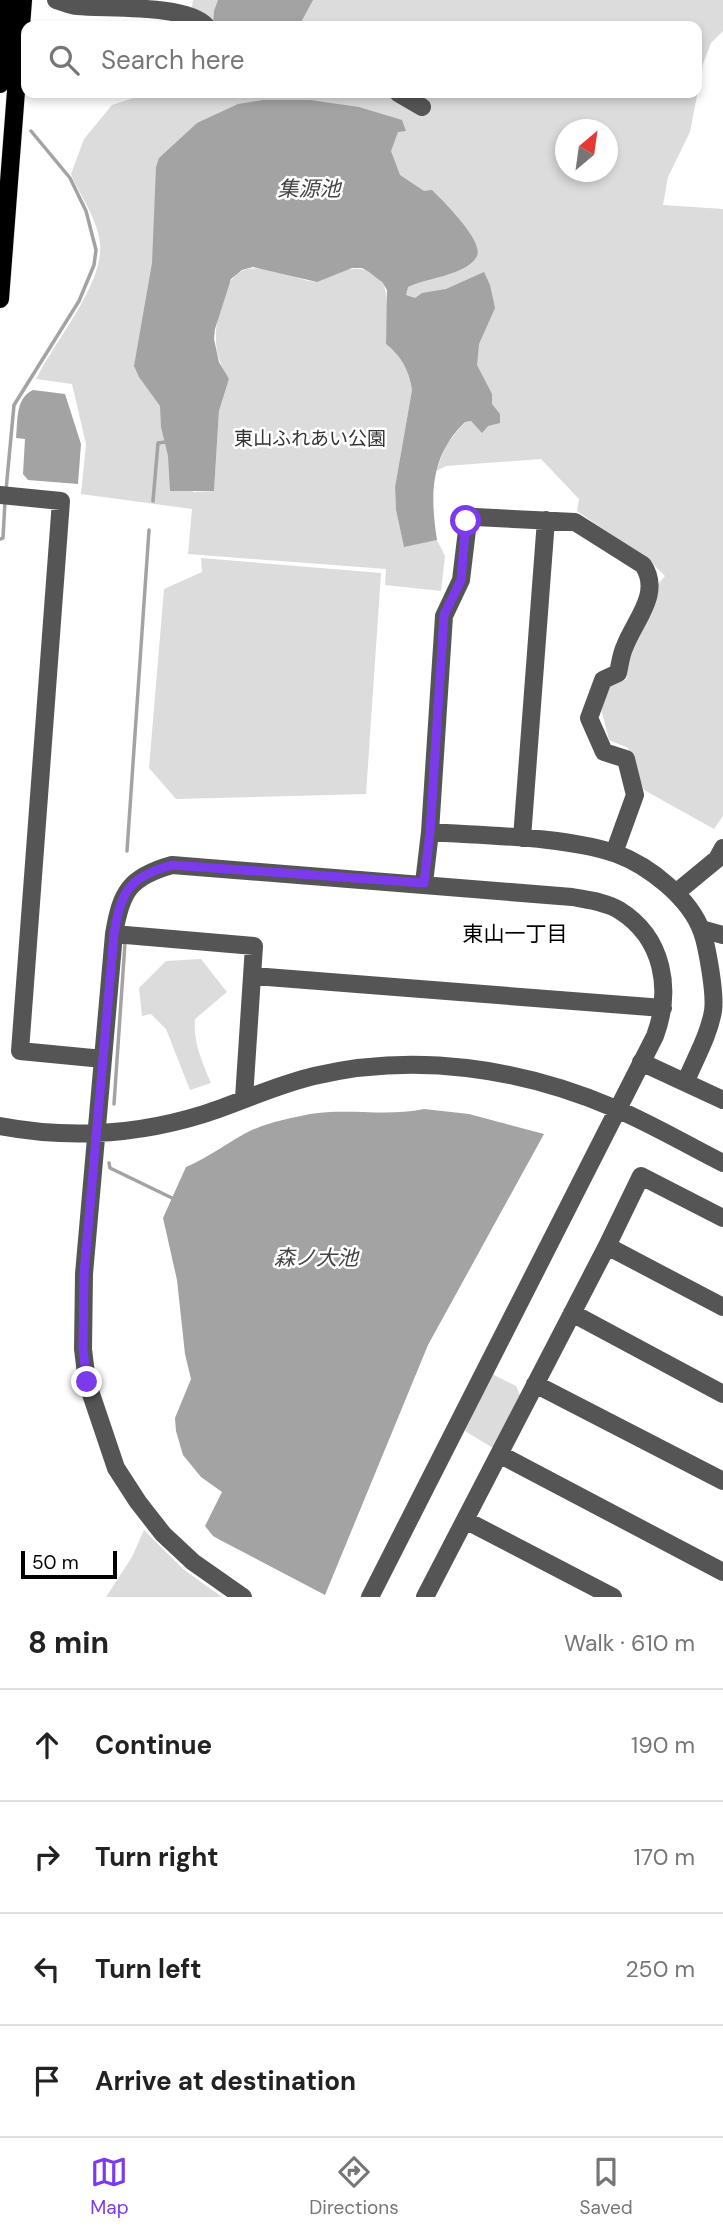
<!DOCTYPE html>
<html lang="en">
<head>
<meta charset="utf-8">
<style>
	body { margin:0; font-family:"DM Sans","Noto Sans JP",sans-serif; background:#f2f2f2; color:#222 }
	.compass { position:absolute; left:555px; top:119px; width:63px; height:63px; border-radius:50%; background:#fff; box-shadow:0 4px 10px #0003; rotate:29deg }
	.scale { position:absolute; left:21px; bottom:18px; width:96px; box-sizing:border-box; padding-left:7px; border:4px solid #000; border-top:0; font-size:19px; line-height:24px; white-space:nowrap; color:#000; -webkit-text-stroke:5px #fff; paint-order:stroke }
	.stop { position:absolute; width:21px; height:21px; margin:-16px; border:5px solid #7c3aed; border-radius:50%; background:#fff }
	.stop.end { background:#7c3aed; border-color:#fff; box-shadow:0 2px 7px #0008 }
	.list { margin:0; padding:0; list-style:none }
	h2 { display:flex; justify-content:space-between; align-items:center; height:91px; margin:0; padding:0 28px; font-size:30px }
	h2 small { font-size:23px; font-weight:400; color:#767676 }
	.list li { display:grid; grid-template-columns:46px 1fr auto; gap:21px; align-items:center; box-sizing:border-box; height:112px; padding:0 28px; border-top:2px solid #e0e0e0 }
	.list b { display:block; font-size:26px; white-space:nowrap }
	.list em { font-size:23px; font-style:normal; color:#767676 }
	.icon { flex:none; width:38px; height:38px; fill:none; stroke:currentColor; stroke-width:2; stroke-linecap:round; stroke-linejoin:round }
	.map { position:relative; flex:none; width:723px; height:1597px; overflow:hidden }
	.search { position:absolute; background:#fff; box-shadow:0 4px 10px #0003; left:21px; right:21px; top:21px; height:77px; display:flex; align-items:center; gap:18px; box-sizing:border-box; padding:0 24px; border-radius:14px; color:#767676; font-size:26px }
	.sheet { height:539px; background:#fff }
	nav { display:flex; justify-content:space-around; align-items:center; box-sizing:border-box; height:98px; border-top:2px solid #e0e0e0; background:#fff; font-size:19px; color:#767676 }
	nav a { display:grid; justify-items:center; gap:4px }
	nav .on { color:#7c3aed }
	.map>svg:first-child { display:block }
	.green { fill:#dcdcdc; fill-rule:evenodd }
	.water { fill:#a3a3a3 }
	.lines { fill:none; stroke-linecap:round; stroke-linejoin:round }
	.stream { stroke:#a3a3a3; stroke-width:3.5 }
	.major-casing { stroke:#dbdbdb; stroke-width:19 }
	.minor { stroke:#555; stroke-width:18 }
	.major { stroke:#000; stroke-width:18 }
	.route { stroke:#7c3aed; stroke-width:9 }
	.labels { text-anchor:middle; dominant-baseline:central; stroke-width:5; stroke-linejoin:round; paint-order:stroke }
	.park-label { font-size:19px; fill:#333; stroke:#fff }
	.water-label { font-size:21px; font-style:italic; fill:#444; stroke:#fff }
	.neighbourhood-label { font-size:21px; fill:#000; stroke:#fff }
</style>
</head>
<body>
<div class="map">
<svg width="723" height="1597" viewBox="0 0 723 1597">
	<rect width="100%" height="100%" fill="#fff"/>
	<!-- green -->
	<path class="green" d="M 193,0 L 723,0 L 723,31 L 711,43 L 703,64 L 690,132 L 668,177 L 663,205 L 723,209 L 723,816 L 714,829 L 644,790 L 628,748 L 609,740 L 601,708 L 607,688 L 627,679 L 628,649 L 657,585 L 665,576 L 651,562 L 577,511 L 579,499 L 541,459 L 446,466 L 436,471 L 446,445 L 465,422 L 471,421 L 476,426 L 499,423 L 376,260 L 239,230 L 173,321 L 193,492 L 214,491 L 219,411 L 229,379 C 215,358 213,337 219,313 C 231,263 246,262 292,276 C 299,278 311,283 318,281 C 321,280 324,277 327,276 C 347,268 366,263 381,281 C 391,293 386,328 386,344 C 401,356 409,370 412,390 L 395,487 L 396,510 L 404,546 L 437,540 L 445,556 L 441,591 L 385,585 L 386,569 L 188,554 L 192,509 L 81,494 L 86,444 L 72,384 L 36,379 C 54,342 104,284 100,244 C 98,219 80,196 71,174 L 84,139 L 112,105 L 149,93 L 697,93 L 697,26 L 189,26 ZM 566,130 L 608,130 L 608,172 L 566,172 Z
		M 201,558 L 381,573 L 366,794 L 176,799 L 149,768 L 164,589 L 202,572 Z
		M 201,959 L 227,992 L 195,1019 C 193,1042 202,1062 211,1083 L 190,1090 L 166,1029 L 151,1014 L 142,1016 L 139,988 L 166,961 Z
		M 492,1374 L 516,1386 L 520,1395 L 493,1448 L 465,1431 Z
		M 144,1530 L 183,1569 L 222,1597 L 106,1597 L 132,1557 Z"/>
	<!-- water -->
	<path class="water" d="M 218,0 L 313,0 L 299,26 L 213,26 L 214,11 Z
		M 263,100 L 310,100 L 359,107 L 402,120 L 406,131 L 398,132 L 391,151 L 400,175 L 424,191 L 432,190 C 443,201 484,241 477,256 C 473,264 463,269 455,272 C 440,278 423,280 408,287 L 406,295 L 415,298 L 422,293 L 446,289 L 484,272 L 490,285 L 495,308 L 479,344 L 477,365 L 492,394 L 492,404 L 500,414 L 500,423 L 488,426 L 482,433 L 471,421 L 465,422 C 430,456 430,495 437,540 L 404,547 L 396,510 L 395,487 L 412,390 C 409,370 401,356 386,344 L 387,290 L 382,282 L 369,272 L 362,268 L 352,268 L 317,282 L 253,267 L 242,270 L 231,279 L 215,329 L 214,339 L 219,362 L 229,379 L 219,411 L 214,491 L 170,491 L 168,456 L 161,427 L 160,406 L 139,377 L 134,366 L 152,263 L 156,167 L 159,158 L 197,123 L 238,104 Z
		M 33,390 L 65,394 L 81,444 L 78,484 L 28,480 L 23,474 L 25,439 L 16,438 C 18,421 15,398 33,390 Z
		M 424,1109 L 469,1114 L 544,1134 L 428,1345 L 325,1595 L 220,1540 L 213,1536 L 205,1526 L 222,1492 L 201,1477 L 183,1455 L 176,1431 L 175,1418 L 191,1379 L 185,1354 L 177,1280 L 163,1218 L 186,1167 C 210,1157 229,1141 252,1130 C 270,1122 291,1118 310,1114 C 348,1108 387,1117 424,1109 Z"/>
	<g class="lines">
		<!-- stream -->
		<path class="stream" d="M 6,490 L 14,405 L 79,301 L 94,265 L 96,250 L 86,211 L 70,178 L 31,131
			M 153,501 L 158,443 L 165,442
			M 0,539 L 3,538 L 5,501
			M 127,851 L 149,530
			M 114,1104 L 125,943
			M 109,1163 L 110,1168 L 172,1198"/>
		<defs>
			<path id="major" d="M 0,84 L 6,0
				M 0,299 L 23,0"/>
		</defs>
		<!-- major casing -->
		<use href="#major" class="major-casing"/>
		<!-- minor -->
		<path class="minor" d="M 56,0 C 63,2 70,6 77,6 C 107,9 187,4 206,26
			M 398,93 L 422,107
			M 0,495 L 61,501 L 20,1051 L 103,1059
			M 430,832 C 486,836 565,836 617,854 C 649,866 690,898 702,932 C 706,943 708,956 710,968 C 712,981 715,998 713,1011 C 709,1035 695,1059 686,1081
			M 522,838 L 546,520
			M 424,883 L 430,832 L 444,616 L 461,580 L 467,530 L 466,521 L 475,517 L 575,522 L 643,565 C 662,593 635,620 625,646 C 621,654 620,664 618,673 L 603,680 L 589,718 L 604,752 L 626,759 L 635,795 L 614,853
			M 677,892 L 717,859 L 723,848
			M 701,929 L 723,935
			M 114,934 L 254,946 L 244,1098
			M 253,976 L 663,1008
			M 641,1062 L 723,1100
			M 0,1126 C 69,1139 137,1135 204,1114 C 241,1102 276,1085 314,1076 C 415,1052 520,1068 614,1108 C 652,1124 687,1145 723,1163
			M 607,1246 L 723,1307
			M 572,1313 L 723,1394
			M 535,1384 L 723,1481
			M 499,1454 L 723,1572
			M 465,1520 L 613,1597
			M 243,1597 L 193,1562 L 163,1534 L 138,1502 L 116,1468 L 87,1382 L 83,1349 L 84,1274 L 114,934 C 121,892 129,877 172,865 L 572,897 C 588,900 606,902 619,910 C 664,938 672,990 655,1036 L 370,1597
			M 425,1597 L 607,1246 L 641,1176 L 723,1218"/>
		<!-- major -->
		<use href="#major" class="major"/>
	</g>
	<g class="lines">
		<!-- route -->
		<path class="route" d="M 87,1382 L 83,1349 L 84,1274 L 114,934 C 121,892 128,877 172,865 L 424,883 L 430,832 L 444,615 L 461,580 L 466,521"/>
	</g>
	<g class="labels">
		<!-- park labels -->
		<g class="park-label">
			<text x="310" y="438">東山ふれあい公園</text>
		</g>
		<!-- water labels -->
		<g class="water-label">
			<text x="309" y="189">集源池</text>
			<text x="316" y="1258">森ノ大池</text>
		</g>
		<!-- neighbourhood labels -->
		<g class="neighbourhood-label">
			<text x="515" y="934">東山一丁目</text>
		</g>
	</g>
</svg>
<svg class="compass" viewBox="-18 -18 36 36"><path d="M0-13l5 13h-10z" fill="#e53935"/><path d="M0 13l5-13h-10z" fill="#767676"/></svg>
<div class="scale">50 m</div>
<div class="stop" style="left:466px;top:521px"></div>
<div class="stop end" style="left:87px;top:1382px"></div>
<div class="search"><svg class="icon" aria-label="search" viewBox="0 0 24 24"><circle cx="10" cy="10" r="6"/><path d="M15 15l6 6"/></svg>Search here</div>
</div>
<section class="sheet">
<h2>8 min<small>Walk · 610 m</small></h2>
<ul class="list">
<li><svg class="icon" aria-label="ahead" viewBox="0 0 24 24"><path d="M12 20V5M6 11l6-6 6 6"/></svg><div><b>Continue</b></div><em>190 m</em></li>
<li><svg class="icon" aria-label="right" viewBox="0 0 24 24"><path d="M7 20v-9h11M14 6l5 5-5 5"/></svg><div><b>Turn right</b></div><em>170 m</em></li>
<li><svg class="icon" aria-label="left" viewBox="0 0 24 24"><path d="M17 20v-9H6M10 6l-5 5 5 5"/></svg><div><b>Turn left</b></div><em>250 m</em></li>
<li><svg class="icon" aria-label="arrive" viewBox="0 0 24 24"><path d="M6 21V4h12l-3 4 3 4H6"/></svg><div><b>Arrive at destination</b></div></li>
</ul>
</section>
<nav>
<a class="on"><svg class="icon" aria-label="map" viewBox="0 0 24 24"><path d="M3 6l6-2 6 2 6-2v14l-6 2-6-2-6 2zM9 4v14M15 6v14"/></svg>Map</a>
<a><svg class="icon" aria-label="directions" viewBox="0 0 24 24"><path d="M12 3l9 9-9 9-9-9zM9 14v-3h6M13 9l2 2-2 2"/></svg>Directions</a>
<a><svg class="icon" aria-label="saved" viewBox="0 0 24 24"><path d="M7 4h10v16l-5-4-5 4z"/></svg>Saved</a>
</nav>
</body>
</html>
